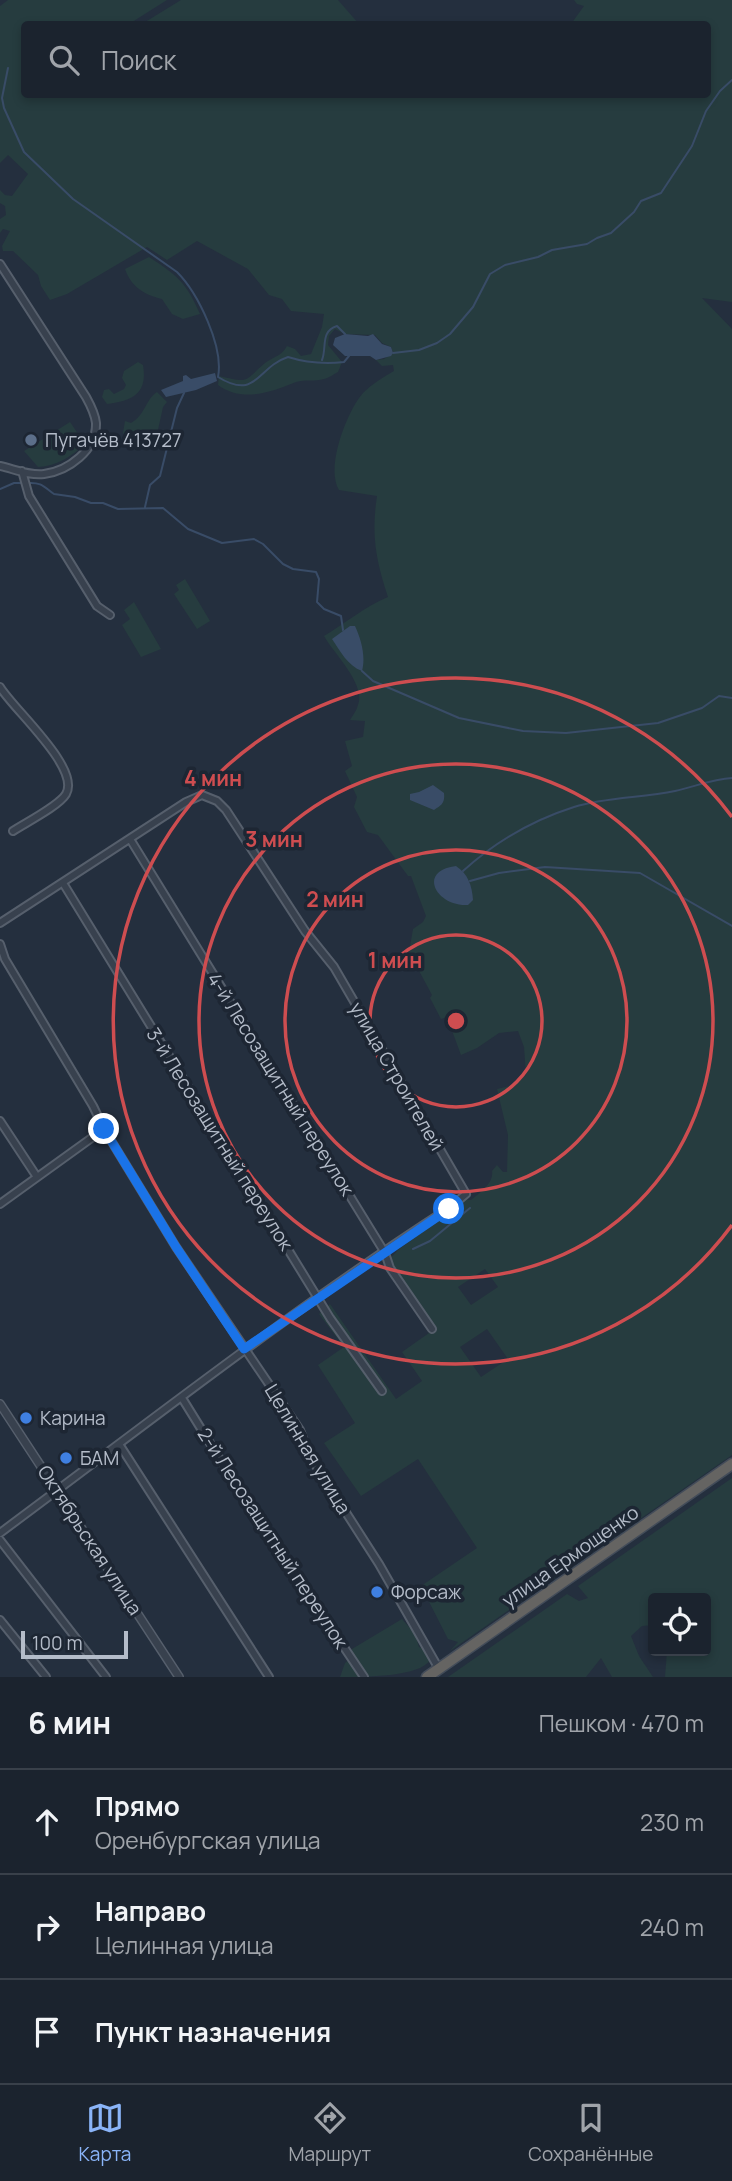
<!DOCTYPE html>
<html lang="ru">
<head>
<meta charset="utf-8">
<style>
	body { margin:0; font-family:Manrope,sans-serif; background:#282f3a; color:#f1f3f6 }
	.controls { position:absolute; right:21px; bottom:21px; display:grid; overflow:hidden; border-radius:7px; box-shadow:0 4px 10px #0003 }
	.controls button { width:63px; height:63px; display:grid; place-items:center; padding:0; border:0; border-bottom:2px solid #39404a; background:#1b232e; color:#f1f3f6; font:35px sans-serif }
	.scale { position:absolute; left:21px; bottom:18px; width:107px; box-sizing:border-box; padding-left:7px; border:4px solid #b4bcc9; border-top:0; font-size:19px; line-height:24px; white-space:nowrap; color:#b4bcc9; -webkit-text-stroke:5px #1d2633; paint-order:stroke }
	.stop { position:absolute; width:21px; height:21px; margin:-16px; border:5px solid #1a73e8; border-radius:50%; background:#fff }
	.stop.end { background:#1a73e8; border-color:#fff; box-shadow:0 2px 7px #0008 }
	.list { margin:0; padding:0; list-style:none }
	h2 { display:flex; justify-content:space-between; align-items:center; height:91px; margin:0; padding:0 28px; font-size:30px }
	h2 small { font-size:23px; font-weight:400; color:#a0a4aa }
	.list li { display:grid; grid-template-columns:46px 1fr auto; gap:21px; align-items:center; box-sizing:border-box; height:105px; padding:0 28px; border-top:2px solid #39404a }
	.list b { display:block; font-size:26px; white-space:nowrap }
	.list p { margin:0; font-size:23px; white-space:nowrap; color:#a0a4aa }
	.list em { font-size:23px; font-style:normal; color:#a0a4aa }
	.icon { flex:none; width:38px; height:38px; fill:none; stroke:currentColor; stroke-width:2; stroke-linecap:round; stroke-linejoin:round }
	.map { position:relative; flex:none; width:732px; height:1677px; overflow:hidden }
	.search { position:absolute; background:#1b232e; box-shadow:0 4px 10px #0003; left:21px; right:21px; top:21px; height:77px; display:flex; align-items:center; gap:18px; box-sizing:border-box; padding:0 24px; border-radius:7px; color:#a0a4aa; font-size:26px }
	.sheet { height:406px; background:#1b232e }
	nav { display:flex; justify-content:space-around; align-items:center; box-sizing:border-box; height:98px; border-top:2px solid #39404a; background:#1b232e; font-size:19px; color:#a0a4aa }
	nav a { display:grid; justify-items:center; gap:4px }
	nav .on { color:#8ab4f8 }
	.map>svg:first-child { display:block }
	.green { fill:#263c3f; fill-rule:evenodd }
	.water { fill:#394c67 }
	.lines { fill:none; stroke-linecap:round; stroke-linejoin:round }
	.stream { stroke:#394c67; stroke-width:2 }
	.minor-casing { stroke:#565f6c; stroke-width:10 }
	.tertiary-casing { stroke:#565f6c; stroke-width:10 }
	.trunk-casing { stroke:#434c59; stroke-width:13 }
	.minor { stroke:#38414e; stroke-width:6 }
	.tertiary { stroke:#38414e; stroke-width:7 }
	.trunk { stroke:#656462; stroke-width:10 }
	.route { stroke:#1a73e8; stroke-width:9 }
	.ring { fill:none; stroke:#ce4d50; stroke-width:3.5 }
	.service-dot { fill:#5c6f8a; stroke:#1d2633; stroke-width:2.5 }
	.shop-dot { fill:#3f7fe0; stroke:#1d2633; stroke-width:2.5 }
	.labels { text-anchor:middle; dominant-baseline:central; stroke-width:7; stroke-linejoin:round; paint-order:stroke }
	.poi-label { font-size:19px; fill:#b4bcc9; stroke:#1d2633; text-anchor:start }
	.street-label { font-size:19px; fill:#b4bcc9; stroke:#1d2633 }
	.centre { fill:#ce4d50; stroke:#1d2633; stroke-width:3.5 }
	.ring-label { font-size:21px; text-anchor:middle; font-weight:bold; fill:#ce4d50; stroke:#1d2633; stroke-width:7; stroke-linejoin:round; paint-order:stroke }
</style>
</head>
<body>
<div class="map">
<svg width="732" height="1677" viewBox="0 0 732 1677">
	<rect width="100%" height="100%" fill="#242f3e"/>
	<!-- green -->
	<path class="green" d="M 8,0 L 167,0 L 129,24 L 24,24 L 24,94 L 708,94 L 708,24 L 571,24 L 584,6 L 577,4 L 574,0 L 732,0 L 732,302 L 702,298 L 732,329 L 732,1455 L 450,1651 L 458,1642 L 448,1639 L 421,1586 L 477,1548 L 418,1459 L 361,1496 L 324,1443 L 355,1423 L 318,1365 L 344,1347 L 319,1314 L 330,1304 L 396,1399 L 422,1381 L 402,1352 L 429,1333 L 384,1265 L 398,1250 L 466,1200 L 471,1200 C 480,1193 494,1183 492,1171 L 497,1165 L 503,1172 L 507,1172 L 508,1135 L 497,1089 L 510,1086 L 526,1075 L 524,1047 L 518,1031 L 499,1033 L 477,1048 L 461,1055 L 447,1017 L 441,1019 L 430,998 L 432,995 L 409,952 L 413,929 L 423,922 L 426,916 L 411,876 L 408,876 L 378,835 L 367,832 L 354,807 L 357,797 L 345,771 L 352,766 L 345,741 L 363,737 L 365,721 L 350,720 C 353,715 357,710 358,705 C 366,684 334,654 324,636 C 346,623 364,607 388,597 C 376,561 371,535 377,496 L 339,490 C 325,468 347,411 363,393 C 372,384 383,377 394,371 L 393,365 L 382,366 L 376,360 L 384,359 L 393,353 L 391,347 L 382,343 L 375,335 L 345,334 L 335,329 L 329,336 L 328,345 L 342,362 L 338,372 C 334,374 329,378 324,379 C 315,382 305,379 296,382 C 271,392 243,403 218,385 L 219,376 C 250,383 243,382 265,363 C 273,357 282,356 287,346 L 295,349 L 301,356 L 311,354 L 322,327 L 324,314 L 291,311 L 282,299 L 269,295 L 248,269 L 197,241 L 167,260 L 147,247 L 67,294 L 50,300 L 41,286 L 38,275 L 13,251 L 3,251 L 2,246 L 10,231 L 3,229 L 0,233 L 0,219 L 6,215 L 5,206 L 0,203 L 0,190 L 5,195 L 12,196 L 28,174 L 8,155 L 0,163 L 0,6 ZM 485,1269 L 498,1287 L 471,1305 L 458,1287 ZM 487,1329 L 508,1359 L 481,1377 L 460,1347 Z
		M 181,0 L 338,0 L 359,24 L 142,24 Z
		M 149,257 C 178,276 186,282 200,314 L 183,319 L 172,314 L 162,299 C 145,295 131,287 125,269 Z
		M 138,362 L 143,365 C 148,394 132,401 107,404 L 102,397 L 104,390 L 109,389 L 114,394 L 124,389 L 126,385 L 122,378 L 124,371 Z
		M 157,392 L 167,402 L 163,407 L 158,430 L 142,446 L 131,444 L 123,433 L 125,421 L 131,423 C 146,414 145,400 157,392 Z
		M 70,422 L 85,444 C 72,456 57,466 38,467 L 24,451 Z
		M 185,579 L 210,621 L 197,629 L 174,594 L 179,590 L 176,585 Z
		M 134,602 L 161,649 L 141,657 L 122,625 L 130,619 L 124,610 Z
		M 732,1478 L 732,1677 L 665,1677 L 667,1651 L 706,1651 L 706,1598 L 653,1598 L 653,1625 L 642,1626 L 631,1636 L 639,1656 L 653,1677 L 612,1677 L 601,1658 L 586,1677 L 448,1677 L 567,1594 L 579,1601 L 588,1598 L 578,1586 Z
		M 402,1619 L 415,1634 L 419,1647 L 424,1649 L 430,1660 C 420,1677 364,1677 340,1677 L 345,1663 L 352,1657 L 352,1649 Z"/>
	<!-- water -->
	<path class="water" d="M 345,334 L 368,336 L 373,334 L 382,344 L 391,347 L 393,353 L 391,356 L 376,360 L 370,356 L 345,356 L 333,345 L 335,338 Z
		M 215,373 L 217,381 L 196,390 L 166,397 L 161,390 L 183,381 L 183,376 L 186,375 L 191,379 Z
		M 350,626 L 355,626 C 361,639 366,656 362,671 C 348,666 340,651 332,639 Z
		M 433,785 L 444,793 C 445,803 442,805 434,810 L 410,800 L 410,794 L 419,792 Z
		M 456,866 C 468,874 472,885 473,900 L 468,905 C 437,907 416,871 456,866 Z"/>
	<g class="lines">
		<!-- stream -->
		<path class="stream" d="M 8,68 L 2,98 L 4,108 L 24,152 L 73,199 L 177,272 C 198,293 224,347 218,377 C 257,401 257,367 288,357 C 307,363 325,364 344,362 L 349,356
			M 393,353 L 419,350 L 437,343 L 450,334 L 473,307 L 490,274 L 505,265 L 538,257 L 552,250 L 587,244 L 597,238 L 611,233 L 634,212 L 641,201 L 661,193 L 692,146 L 706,111 L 720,91 L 732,80
			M 322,360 C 327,348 320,331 337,326 L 345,334
			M 28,483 C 42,482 44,487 54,494 L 75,497 L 91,503 L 103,503 L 118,509 L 163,508 L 188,529 L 222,543 L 254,539 L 263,544 L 283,564 L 293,569 L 316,572 L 319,579 L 317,602 L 324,609 L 341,616 L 343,630
			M 0,489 L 14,483 L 22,483
			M 145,507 L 150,485 L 160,476 L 177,408 L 184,393
			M 362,671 L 373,681 L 459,718 L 523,731 L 566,733 L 658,723 L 702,708 L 719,696 L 732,698
			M 463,871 C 495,842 533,820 574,807 C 606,797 642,798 675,791 C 694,787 712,779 732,778
			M 470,881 L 499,873 L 545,867 L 640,873 L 732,926
			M 413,1249 L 430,1241 L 470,1208"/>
		<defs>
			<path id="minor" d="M 0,264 L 86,397 C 91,406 95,414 96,423 C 97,450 68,471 44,474 C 30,476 14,469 0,466
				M 22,471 L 29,496 L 97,606 L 110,615
				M 0,687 C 13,709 81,768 66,794 C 59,806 25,823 13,831
				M 130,839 L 385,1253 L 390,1268 L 432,1329
				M 63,883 L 330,1318 L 382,1391
				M 0,923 L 186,802 L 202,795 L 217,801 L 226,810 L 305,931 L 334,967 L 466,1194 L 448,1209 C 293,1309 148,1423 0,1533
				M 0,944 L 5,959 L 93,1106 L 104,1129 L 176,1247 L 300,1430 L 311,1458 L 379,1564 L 439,1669
				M 0,1121 L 37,1177
				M 0,1204 L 104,1129
				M 182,1398 L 247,1503 L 364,1677
				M 119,1444 L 269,1677
				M 0,1540 L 106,1677
				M 0,1620 L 46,1677"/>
			<path id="tertiary" d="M 0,1404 L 179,1677"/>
			<path id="trunk" d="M 427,1677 L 732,1464"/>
		</defs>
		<!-- minor casing -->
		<use href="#minor" class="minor-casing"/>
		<!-- tertiary casing -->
		<use href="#tertiary" class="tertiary-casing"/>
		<!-- trunk casing -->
		<use href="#trunk" class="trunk-casing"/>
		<!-- minor -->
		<use href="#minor" class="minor"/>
		<!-- tertiary -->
		<use href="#tertiary" class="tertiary"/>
		<!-- trunk -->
		<use href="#trunk" class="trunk"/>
	</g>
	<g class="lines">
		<!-- route -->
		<path class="route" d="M 104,1129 L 176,1247 L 244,1349 L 449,1209"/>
	</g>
	<!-- distance rings -->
	<g class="ring">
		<circle cx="456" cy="1021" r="86"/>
		<circle cx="456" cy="1021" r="171"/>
		<circle cx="456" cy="1021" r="257"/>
		<path d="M732 1225A343 343 0 1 1 732 817"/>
	</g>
	<!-- markers -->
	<circle class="service-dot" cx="31" cy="440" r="7"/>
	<g class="shop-dot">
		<circle cx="26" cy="1418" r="7"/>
		<circle cx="66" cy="1458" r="7"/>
		<circle cx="377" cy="1592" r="7"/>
	</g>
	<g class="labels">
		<!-- poi labels -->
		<g class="poi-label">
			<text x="45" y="440">Пугачёв 413727</text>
			<text x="40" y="1418">Карина</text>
			<text x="80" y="1458">БАМ</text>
			<text x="391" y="1592">Форсаж</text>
		</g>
		<!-- street labels -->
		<g class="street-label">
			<text transform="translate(397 1076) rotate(60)">улица Строителей</text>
			<text transform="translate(281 1084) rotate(58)">4-й Лесозащитный переулок</text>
			<text transform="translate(220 1139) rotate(58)">3-й Лесозащитный переулок</text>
			<text transform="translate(308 1449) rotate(59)">Целинная улица</text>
			<text transform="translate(273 1538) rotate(57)">2-й Лесозащитный переулок</text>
			<text transform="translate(90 1540) rotate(57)">Октябрьская улица</text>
			<text transform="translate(570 1556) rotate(-35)">улица Ермощенко</text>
		</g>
	</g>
	<circle cx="456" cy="1021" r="10" class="centre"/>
	<g class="ring-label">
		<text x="213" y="786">4 мин</text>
		<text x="274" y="847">3 мин</text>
		<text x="335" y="907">2 мин</text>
		<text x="395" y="968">1 мин</text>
	</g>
</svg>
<div class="controls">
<button><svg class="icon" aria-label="locate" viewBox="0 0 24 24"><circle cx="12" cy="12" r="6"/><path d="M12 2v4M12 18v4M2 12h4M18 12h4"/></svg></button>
</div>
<div class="scale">100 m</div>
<div class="stop" style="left:449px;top:1209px"></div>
<div class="stop end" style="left:104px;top:1129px"></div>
<div class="search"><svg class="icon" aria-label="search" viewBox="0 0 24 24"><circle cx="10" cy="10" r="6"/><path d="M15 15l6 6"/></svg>Поиск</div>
</div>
<section class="sheet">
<h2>6 мин<small>Пешком · 470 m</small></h2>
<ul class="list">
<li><svg class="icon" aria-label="ahead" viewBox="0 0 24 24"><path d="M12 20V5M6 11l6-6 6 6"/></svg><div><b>Прямо</b><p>Оренбургская улица</p></div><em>230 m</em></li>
<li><svg class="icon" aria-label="right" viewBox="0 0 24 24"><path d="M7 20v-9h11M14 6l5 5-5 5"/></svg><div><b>Направо</b><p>Целинная улица</p></div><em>240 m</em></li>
<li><svg class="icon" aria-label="arrive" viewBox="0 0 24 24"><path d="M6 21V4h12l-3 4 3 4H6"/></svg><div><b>Пункт назначения</b></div></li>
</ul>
</section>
<nav>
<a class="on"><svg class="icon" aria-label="map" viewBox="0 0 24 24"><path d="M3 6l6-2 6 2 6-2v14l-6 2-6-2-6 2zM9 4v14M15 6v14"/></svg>Карта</a>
<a><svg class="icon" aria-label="directions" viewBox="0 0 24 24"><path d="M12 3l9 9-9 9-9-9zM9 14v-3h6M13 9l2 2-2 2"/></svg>Маршрут</a>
<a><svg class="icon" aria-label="saved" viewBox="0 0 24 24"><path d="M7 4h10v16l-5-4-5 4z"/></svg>Сохранённые</a>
</nav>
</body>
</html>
